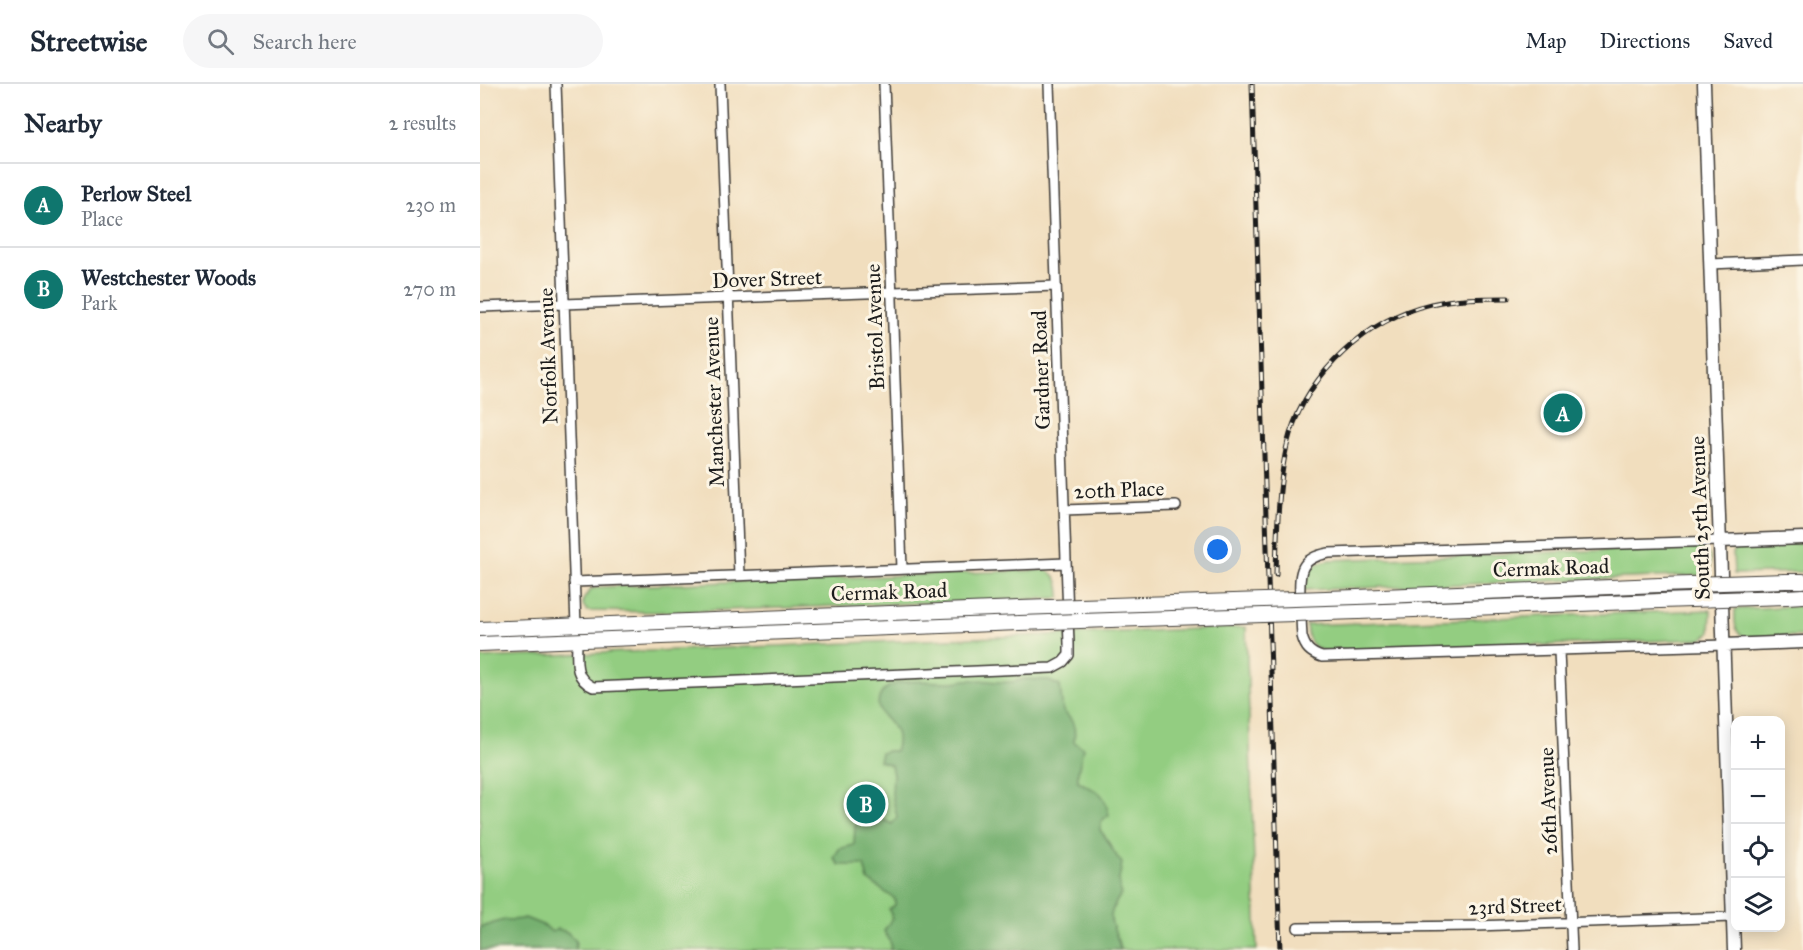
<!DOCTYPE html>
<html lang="en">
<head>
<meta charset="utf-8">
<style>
	body { margin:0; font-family:"IM FELL Great Primer",serif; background:#f6f6f7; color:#1f2937 }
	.controls { position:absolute; right:18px; bottom:18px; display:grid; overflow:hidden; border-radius:12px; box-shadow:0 3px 15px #0003 }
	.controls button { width:54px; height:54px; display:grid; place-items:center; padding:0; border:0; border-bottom:2px solid #e0e1e3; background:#fff; color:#1f2937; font:30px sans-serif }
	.you { position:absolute; left:738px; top:466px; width:21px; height:21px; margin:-15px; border:4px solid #fff; border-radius:50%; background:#1a73e8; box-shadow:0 0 0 9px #1a73e833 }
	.badge { display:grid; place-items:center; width:39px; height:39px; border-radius:50%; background:#0f766e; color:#fff; font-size:20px; font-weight:700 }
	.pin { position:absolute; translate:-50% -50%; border:3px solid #fff; box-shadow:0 2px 6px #0006 }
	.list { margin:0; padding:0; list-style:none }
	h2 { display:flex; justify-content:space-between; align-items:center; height:78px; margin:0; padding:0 24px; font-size:26px }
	h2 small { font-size:20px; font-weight:400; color:#747a83 }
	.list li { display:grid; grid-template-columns:39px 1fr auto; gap:18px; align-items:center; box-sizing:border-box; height:84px; padding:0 24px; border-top:2px solid #e0e1e3 }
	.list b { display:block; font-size:22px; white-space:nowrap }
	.list p { margin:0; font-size:20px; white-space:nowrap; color:#747a83 }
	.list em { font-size:20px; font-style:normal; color:#747a83 }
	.icon { flex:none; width:33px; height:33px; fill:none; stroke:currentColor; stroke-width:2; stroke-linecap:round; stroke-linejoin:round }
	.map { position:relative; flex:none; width:1323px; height:866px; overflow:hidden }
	header { display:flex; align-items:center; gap:36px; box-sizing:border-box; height:84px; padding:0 30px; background:#fff; border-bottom:2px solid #e0e1e3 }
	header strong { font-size:28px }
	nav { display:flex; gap:33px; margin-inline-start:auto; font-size:21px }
	.search { width:420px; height:54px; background:#f6f6f7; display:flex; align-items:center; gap:15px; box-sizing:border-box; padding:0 21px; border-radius:33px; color:#747a83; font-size:22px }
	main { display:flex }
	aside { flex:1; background:#fff }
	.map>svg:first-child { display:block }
	.green { fill:#93cd81; stroke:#58744e; stroke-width:1.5 }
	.forest { fill:#76b06f; stroke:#496646; stroke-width:1.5 }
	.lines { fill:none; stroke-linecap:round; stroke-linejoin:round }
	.street-casing { stroke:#3c3934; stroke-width:12 }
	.secondary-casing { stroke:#3c3934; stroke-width:15 }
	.primary-casing { stroke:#3c3934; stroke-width:16 }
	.street { stroke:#fff; stroke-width:9 }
	.secondary { stroke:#fff; stroke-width:12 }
	.primary { stroke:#fff; stroke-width:14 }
	.rail-casing { stroke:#1c1c1c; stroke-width:5 }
	.rail { stroke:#fcf5e5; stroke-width:3; stroke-dasharray:9; stroke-linecap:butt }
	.primary-bridge-casing { stroke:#3c3934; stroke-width:16; stroke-linecap:butt }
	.primary-bridge { stroke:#fff; stroke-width:14 }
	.labels { text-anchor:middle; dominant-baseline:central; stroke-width:6; stroke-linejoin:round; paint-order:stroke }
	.street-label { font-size:21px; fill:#1c1c1c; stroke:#fcf5e5 }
</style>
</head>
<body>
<header>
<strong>Streetwise</strong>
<div class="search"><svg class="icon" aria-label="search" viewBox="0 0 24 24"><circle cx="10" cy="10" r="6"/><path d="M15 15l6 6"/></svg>Search here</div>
<nav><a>Map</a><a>Directions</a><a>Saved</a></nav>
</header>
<main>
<aside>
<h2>Nearby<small>2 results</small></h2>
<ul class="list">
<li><span class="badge">A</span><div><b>Perlow Steel</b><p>Place</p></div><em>230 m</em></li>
<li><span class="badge">B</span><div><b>Westchester Woods</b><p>Park</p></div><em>270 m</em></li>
</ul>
</aside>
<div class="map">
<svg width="1323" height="866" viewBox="0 0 1323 866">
	<rect width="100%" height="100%" fill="#fcf5e5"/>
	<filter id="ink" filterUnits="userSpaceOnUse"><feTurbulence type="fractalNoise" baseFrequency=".0167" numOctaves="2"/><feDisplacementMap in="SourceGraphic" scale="12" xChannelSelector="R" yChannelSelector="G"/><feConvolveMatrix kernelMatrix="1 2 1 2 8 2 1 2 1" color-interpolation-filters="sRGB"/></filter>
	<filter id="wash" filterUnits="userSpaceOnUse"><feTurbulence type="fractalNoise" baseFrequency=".008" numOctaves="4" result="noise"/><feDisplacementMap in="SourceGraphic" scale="24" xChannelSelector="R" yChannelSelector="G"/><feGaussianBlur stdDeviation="1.35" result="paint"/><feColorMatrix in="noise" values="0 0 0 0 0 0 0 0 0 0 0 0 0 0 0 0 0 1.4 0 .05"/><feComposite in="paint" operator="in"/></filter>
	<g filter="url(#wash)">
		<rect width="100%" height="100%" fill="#f1debe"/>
		<!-- green -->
		<path class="green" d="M 1323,459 L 1323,488 L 1254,490 L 1253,469 L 1258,461 Z
			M 1219,463 C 1233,467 1230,479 1230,491 L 824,506 C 824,488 831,479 849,476 Z
			M 564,486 C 578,489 580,501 580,514 L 188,528 L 107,527 L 103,521 L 103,516 L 111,505 L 119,503 Z
			M 1323,522 L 1323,552 L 1265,553 C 1253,549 1255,536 1255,525 Z
			M 1231,526 L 1230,549 L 1222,555 L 853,569 C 835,567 828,560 826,541 Z
			M 766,543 L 777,866 L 0,866 L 0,574 Z"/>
		<!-- forest -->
		<path class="forest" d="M 544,595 L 567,596 L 580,602 L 583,627 C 594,637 596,643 594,658 L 603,664 L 598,688 L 598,697 C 620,711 622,703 629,731 L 621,737 L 620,746 C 629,756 633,770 642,779 L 639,795 L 641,810 C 621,841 636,837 640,866 L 410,866 L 411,860 L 404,847 L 412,834 L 409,825 L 415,821 L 415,815 L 388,796 L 384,781 L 359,781 L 354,774 L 359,765 L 374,761 L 375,742 L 384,734 L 393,731 L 412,740 L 417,733 L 412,711 L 413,691 L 411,681 L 399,677 L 401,669 L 407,667 L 415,667 C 426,637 393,636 399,615 C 406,590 452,599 471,598 C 478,598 486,595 494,596 C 513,596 524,602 544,595 Z
			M 45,834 L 65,842 L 72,848 L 78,845 L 87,848 L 96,857 L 95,866 L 0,866 L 0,843 C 9,842 16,837 25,836 C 32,835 37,837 45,834 Z"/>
	</g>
	<g filter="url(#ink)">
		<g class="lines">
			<defs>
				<path id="street" d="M 76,0 L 96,542
					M 240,0 L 259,491
					M 404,0 L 422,485
					M 1230,180 L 1323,176
					M 0,223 L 576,202
					M 584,426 L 696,422
					M 1240,457 L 849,469 C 820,474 819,487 820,513 C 821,526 821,539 822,552 C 825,564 830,569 842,573 L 1245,561
					M 94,498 L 586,479
					M 97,557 C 97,576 93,594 113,603 L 572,584 L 583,578 L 589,571 L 589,560 L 569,0
					M 1079,567 L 1092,866
					M 818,844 L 996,842 L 1253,833"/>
				<path id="secondary" d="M 1224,0 L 1254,866
					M 1240,457 L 1323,454
					M 1245,561 L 1323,558"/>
				<path id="primary" d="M 1306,497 L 1323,497
					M 877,513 L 1180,501
					M 1306,513 L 1323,512
					M 878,528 L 1180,517
					M 0,545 L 539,524
					M 0,560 L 539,539"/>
			</defs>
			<!-- street casing -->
			<use href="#street" class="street-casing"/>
			<!-- secondary casing -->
			<use href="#secondary" class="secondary-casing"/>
			<!-- primary casing -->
			<use href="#primary" class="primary-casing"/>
			<!-- street -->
			<use href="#street" class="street"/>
			<!-- secondary -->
			<use href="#secondary" class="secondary"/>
			<!-- primary -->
			<use href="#primary" class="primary"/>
			<defs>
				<path id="rail" d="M 772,0 L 800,866
					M 796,491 C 797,448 798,391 810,350 C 830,288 887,235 951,220 C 976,214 1002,214 1028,214"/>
			</defs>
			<!-- rail casing -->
			<use href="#rail" class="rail-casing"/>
			<!-- rail -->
			<use href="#rail" class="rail"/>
			<defs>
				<path id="primary-bridge" d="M 1180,501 L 1306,497
					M 1180,517 L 1306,513
					M 539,524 L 877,513
					M 539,539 L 878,528"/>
			</defs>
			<!-- primary-bridge casing -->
			<use href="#primary-bridge" class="primary-bridge-casing"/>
			<!-- primary-bridge -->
			<use href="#primary-bridge" class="primary-bridge"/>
		</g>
	</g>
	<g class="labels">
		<!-- street labels -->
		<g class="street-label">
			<text transform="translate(287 195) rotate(-2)">Dover Street</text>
			<text transform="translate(395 243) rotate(-92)">Bristol Avenue</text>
			<text transform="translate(68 272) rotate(-92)">Norfolk Avenue</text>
			<text transform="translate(561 286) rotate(-92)">Gardner Road</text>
			<text transform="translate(234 318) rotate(-92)">Manchester Avenue</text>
			<text transform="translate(639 406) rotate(-2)">20th Place</text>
			<text transform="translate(1220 434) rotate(-92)">South 25th Avenue</text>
			<text transform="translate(1071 484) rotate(-2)">Cermak Road</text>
			<text transform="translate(409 508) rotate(-2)">Cermak Road</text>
			<text transform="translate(1068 717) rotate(-92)">26th Avenue</text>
			<text transform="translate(1035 822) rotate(-2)">23rd Street</text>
		</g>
	</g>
</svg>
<div class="controls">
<button>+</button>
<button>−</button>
<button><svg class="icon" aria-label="locate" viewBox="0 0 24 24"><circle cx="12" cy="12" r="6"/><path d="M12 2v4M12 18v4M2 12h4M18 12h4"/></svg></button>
<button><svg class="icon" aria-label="layers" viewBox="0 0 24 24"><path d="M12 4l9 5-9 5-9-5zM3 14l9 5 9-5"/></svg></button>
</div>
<div class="you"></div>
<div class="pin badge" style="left:1083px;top:329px">A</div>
<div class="pin badge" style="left:386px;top:720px">B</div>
</div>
</main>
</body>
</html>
